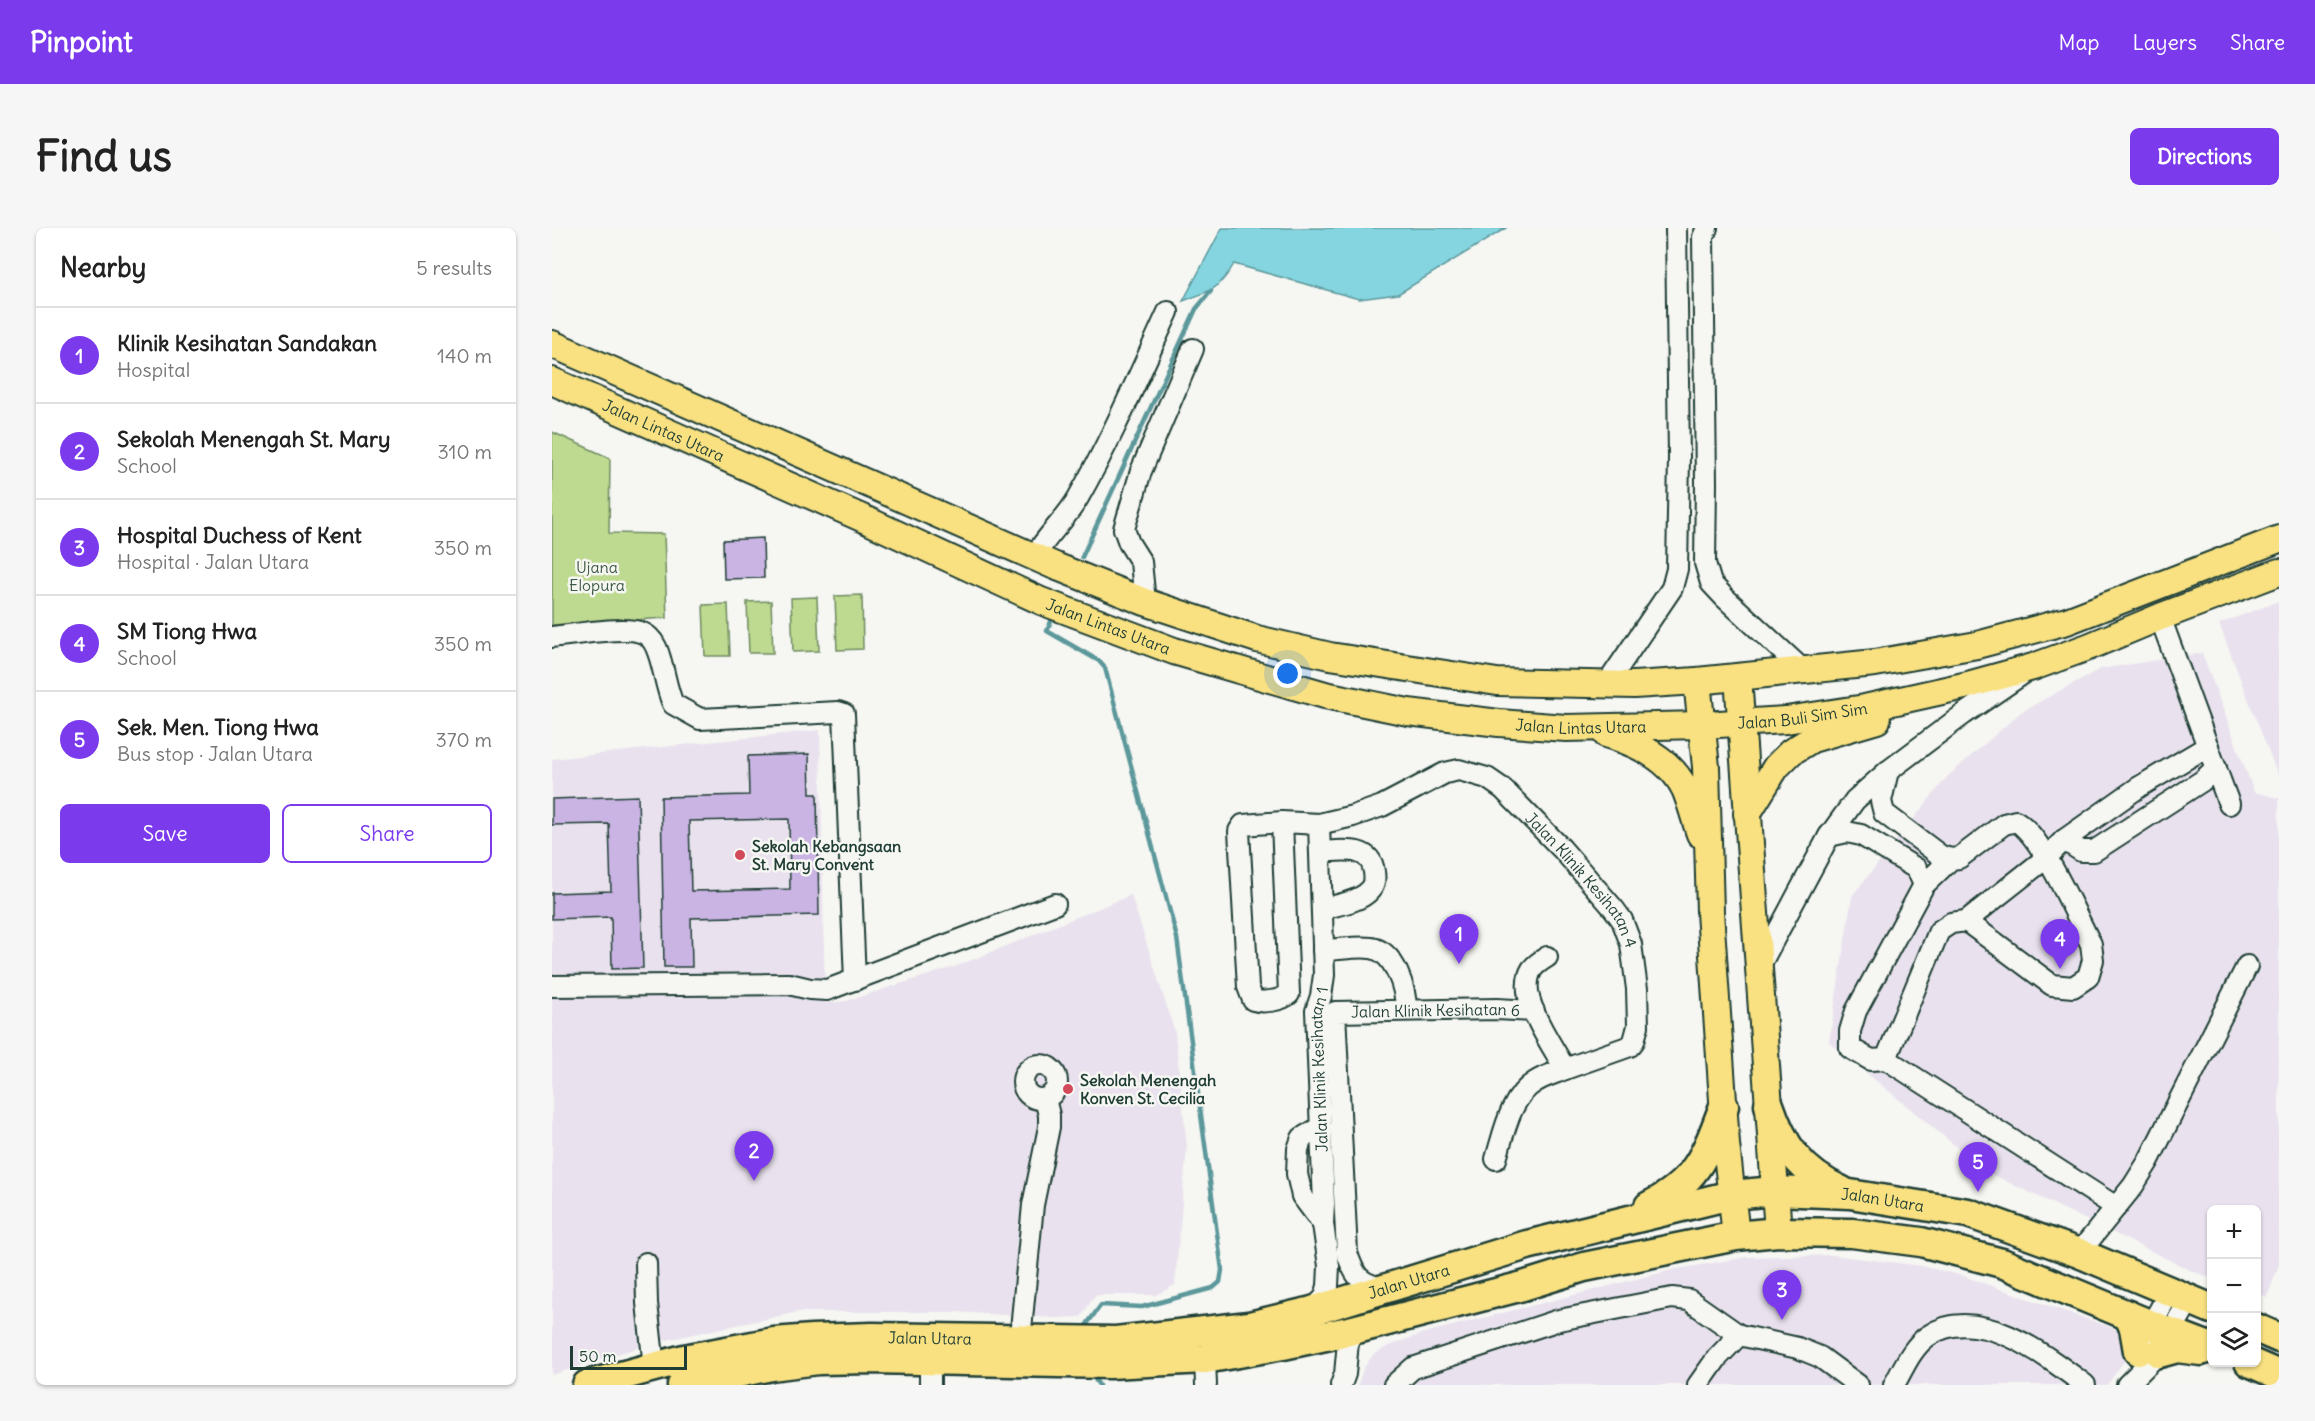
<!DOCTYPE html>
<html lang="en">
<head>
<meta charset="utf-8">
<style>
	body { margin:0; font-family:Delius,sans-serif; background:#f6f6f6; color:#222 }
	.controls { position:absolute; right:18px; bottom:18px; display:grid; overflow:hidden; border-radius:9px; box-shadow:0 2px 4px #0004 }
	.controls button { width:54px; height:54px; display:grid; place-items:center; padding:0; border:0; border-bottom:2px solid #e0e0e0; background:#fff; color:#222; font:30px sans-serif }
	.scale { position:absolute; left:18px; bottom:15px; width:117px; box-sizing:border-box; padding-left:6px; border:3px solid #1f3d34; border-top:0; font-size:16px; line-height:21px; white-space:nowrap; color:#1f3d34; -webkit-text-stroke:4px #f6f6f2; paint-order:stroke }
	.you { position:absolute; left:736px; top:446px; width:21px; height:21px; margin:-15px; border:4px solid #fff; border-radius:50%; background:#1a73e8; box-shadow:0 0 0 9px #1a73e833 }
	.badge { display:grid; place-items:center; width:39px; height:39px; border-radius:50%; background:#7c3aed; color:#fff; font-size:20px; font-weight:700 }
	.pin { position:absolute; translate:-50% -50px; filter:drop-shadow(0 2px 3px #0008) }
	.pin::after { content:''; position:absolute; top:32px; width:21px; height:18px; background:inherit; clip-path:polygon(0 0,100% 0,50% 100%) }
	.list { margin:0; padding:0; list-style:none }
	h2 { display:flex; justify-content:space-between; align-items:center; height:78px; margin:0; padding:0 24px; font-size:26px }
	h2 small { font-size:20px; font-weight:400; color:#767676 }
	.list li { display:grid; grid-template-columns:39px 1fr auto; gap:18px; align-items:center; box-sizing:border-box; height:96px; padding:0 24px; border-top:2px solid #e0e0e0 }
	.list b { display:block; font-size:22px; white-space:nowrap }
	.list p { margin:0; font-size:20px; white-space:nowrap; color:#767676 }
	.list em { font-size:20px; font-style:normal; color:#767676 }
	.actions { display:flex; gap:12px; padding:18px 24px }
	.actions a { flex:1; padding:14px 0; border:2px solid #7c3aed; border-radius:9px; text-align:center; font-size:21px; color:#7c3aed }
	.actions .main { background:#7c3aed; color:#fff }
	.icon { flex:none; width:33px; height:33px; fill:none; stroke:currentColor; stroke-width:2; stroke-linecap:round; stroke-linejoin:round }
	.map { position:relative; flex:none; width:1727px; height:1157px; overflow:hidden; border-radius:9px }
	header { display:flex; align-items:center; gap:36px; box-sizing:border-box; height:84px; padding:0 30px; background:#7c3aed; color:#fff }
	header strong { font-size:28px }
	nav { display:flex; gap:33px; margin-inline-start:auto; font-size:21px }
	.intro { display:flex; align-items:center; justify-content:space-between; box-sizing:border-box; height:144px; padding:0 36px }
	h1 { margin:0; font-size:42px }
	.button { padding:15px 27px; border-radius:9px; background:#7c3aed; color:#fff; font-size:21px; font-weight:700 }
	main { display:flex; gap:36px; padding:0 36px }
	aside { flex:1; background:#fff; border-radius:9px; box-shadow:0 2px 4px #0004 }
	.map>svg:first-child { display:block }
	.built { fill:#e9e2ee }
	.green { fill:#bed990; stroke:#6e8b62; stroke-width:1.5 }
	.water { fill:#85d5e0; stroke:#5c989b; stroke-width:1.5 }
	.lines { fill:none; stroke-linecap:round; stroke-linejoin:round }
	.stream { stroke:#5c989b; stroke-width:4.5 }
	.building { fill:#cab4e3; stroke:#1f3d34; stroke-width:1.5; fill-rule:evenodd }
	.minor-casing { stroke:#1f3d34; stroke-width:24 }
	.major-casing { stroke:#1f3d34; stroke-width:30 }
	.highway-casing { stroke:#1f3d34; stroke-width:33 }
	.minor { stroke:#f6f6f2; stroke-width:20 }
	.major { stroke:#f9e181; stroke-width:26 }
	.highway { stroke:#f9e181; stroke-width:28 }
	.poi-dot { fill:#d1495b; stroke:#f6f6f2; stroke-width:2 }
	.labels { text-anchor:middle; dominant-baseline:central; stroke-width:5; stroke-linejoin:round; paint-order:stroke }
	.street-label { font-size:16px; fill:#1f3d34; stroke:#f6f6f2 }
	.park-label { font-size:16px; fill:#3f5c46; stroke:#f6f6f2 }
	.poi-label { font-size:16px; font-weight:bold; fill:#1f3d34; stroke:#f6f6f2; text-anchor:start }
</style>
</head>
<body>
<header>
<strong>Pinpoint</strong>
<nav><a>Map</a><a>Layers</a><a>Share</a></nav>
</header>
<div class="intro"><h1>Find us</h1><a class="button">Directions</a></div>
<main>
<aside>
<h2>Nearby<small>5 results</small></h2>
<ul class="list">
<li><span class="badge">1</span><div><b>Klinik Kesihatan Sandakan</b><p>Hospital</p></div><em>140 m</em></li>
<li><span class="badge">2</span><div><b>Sekolah Menengah St. Mary</b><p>School</p></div><em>310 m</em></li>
<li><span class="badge">3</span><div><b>Hospital Duchess of Kent</b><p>Hospital · Jalan Utara</p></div><em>350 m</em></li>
<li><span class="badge">4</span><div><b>SM Tiong Hwa</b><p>School</p></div><em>350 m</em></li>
<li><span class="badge">5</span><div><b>Sek. Men. Tiong Hwa</b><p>Bus stop · Jalan Utara</p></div><em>370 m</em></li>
</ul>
<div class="actions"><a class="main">Save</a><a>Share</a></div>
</aside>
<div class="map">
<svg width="1727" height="1157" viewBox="0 0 1727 1157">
	<rect width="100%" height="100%" fill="#f6f6f2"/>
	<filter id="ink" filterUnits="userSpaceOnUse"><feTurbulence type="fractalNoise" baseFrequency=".0167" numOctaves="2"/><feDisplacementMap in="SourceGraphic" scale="12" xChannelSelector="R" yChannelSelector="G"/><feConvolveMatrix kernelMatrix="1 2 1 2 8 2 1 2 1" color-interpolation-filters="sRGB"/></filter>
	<g filter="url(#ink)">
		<!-- built -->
		<path class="built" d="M 1727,373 L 1727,550 L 1667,396 Z
			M 1650,425 L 1702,564 L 1727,570 L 1727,1037 L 1715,1069 L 1705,1065 L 1704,982 L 1660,982 L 1659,1050 L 1642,1044 L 1435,944 L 1277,814 L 1300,668 L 1395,549 L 1469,484 L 1548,441 Z
			M 268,502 L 273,775 L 294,773 L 405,738 L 579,667 L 623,804 L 635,918 L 623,1057 L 604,1067 L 543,1067 L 529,1089 L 502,1090 L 402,1084 L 246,1084 L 100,1115 L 0,1147 L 0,531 Z
			M 1280,1027 L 1370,1038 L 1411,1048 L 1561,1100 L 1577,1109 L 1577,1126 L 1555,1157 L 806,1157 L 811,1141 L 821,1127 L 836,1118 L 872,1105 L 1120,1042 L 1195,1029 Z"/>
		<!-- green -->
		<path class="green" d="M 0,204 L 58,230 L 57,305 L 112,306 L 115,390 L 0,397 Z
			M 310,367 L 311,421 L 285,422 L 283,368 Z
			M 265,369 L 267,423 L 241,424 L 239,370 Z
			M 219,373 L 221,425 L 197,425 L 195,374 Z
			M 176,376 L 178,428 L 153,428 L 151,377 Z"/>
		<!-- water -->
		<path class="water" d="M 670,0 L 954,0 L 846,66 L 807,71 L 682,36 C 667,62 658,63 631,73 Z"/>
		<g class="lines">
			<!-- stream -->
			<path class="stream" d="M 530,329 L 644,81 L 659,63
				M 501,389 L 495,403 L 547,433 L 553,440 L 625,710 L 670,1042 L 668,1054 L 661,1060 L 590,1079 L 549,1077 L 535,1096
				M 544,1153 L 547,1157"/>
		</g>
		<!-- building -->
		<path class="building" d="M 211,310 L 212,350 L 172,351 L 171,312 Z
			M 257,526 L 258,566 L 265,566 L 267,687 L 139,690 L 140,739 L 112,739 L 109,569 L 197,567 L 196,528 ZM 237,591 L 238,661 L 139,663 L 137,593 Z
			M 86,568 L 91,740 L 60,741 L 59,689 L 0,691 L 0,665 L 59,663 L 57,596 L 0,597 L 0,571 Z"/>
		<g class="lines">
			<defs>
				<g id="minor">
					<path d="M 1155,0 L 1151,9 L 1154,255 L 1153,335 L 1159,355 L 1173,370 L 1252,443"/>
					<path d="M 482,329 C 495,307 514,291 526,270 C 560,210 587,147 616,84"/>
					<path d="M 593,374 L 589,334 L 577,315 L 572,301 L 589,243 L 641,121"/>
					<path d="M 1608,389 L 1677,576"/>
					<path d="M 0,409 C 20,407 71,398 88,404 C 95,406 101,412 104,419 C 112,437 113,458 121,476 L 148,491 L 286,484 L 292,486 L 303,752"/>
					<path d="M 1055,456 L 1120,360 L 1125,341 L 1127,229 L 1124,0"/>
					<path d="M 1336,543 L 1329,573 L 1332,585 L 1389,628 L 1399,631 L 1407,630 L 1452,596 L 1464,593 C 1491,609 1523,686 1539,716 L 1541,732 L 1536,749 L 1521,759 L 1500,757 L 1414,693 L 1399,695 L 1387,703 L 1334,831 L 1319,832 L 1298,820 L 1298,803 L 1304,783 L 1372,657 L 1399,631"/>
					<path id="s1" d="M 730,594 L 737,766 C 729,773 711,775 701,772 L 696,759 L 687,603 L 691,597 L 730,594 L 767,596 L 801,588 L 830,578 L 893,545 L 907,542 L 935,550 L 951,561 L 1010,621 L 1062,681 L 1070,692 L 1079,716 L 1085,761 L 1086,798 L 1082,813 L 1078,818 L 1013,841 C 1000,816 963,768 980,741 C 984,736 990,732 995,729"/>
					<path d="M 1277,608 L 1295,604 L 1309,607 L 1365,641 L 1372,657"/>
					<path d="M 1512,612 L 1529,623 L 1542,623 L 1650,553 L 1664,540"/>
					<path d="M 768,624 C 788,623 819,616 822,644 C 823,650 823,657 818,662 C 808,674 784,677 770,681"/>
					<path d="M 1414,693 L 1494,630 L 1512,612 L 1587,559 L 1656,518"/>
					<path d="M 771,722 C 786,722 804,718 819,720 C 843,723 854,762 854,782"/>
					<path d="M 1207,739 L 1277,608 L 1303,572 L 1336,543 L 1412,486 L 1469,447"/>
					<path d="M 0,758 L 237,756 L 258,761 L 275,762 L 503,676"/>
					<path d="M 1334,831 L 1564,979"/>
					<circle cx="488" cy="854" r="17"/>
					<path d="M 769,899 L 750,910 L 746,921 L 745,946 L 750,968 L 771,996"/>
					<path d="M 944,931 C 952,905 958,869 983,854 C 992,848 1004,845 1013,841"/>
					<path d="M 1527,1025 L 1581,958 L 1596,934 L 1695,738"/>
					<path d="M 94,1035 L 95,1075 L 102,1139"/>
					<path id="s2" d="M 833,1061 C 808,1055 803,1050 795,1025 L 783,784 L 945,781 L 982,783"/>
					<path id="s3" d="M 760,1083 L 773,1069 L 776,1058 L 777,1038 L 771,996 L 772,976 L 764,783 L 769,768 L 772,747 L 767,596"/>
					<path d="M 1593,1108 L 1618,1063"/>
					<path d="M 468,1112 L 481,977 L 497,899 L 497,887 L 493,871"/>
					<path d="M 653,1131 L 654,1157"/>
					<path d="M 378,1134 L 378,1157"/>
					<path d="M 789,1157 L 793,1146 L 797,1103"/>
					<path d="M 842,1157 L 861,1140 L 1007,1092 L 1120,1070 L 1137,1072 L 1187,1107 L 1246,1120 L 1268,1129 L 1306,1157"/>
					<path d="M 1146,1157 L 1165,1130 L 1187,1107"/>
					<path d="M 1342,1157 C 1351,1141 1360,1119 1376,1108 C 1425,1074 1495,1128 1533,1157"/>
					<path d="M 1575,1157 L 1607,1125 L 1638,1071"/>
				</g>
				<g id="major">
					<path d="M 0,116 L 503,338 L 593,374 L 705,411 L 778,428 L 945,454 L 1082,457 L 1145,453 L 1323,435 L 1425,417 L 1515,393 L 1727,311"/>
					<path id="s4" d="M 0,153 L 310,290 L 489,373 L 622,423 L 773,467 L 856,484 L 947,495 L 1014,500 L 1150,497 L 1234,492 L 1313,480 L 1412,458 L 1481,439 L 1536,419 L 1608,389 L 1727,344"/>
					<path d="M 1186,449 L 1226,1004"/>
					<path d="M 1145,453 L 1154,539 L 1158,684 L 1174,916 L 1184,1008"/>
					<path d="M 1054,506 C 1085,515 1118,530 1133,561 C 1139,575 1143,592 1148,606"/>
					<path d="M 1195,586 L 1224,539 L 1239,524 L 1260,511 L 1325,492"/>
				</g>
				<g id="highway">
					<path d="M 1217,877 C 1231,919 1249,944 1290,963"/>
					<path d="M 1097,978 C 1145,954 1154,926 1172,878"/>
					<path d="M 1576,1087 L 1582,1100 L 1586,1123"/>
					<path d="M 1704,1100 L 1727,1110"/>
					<path d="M 1607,1125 L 1625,1120 L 1649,1123"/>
					<path d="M 1697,1134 L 1727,1147"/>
					<path id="s5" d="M 35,1157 L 132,1131 L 222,1114 L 260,1111 L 320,1109 L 564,1113 L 697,1098 L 760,1083 L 975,1017 L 1179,967 L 1223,963 L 1298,966 L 1416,985 L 1527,1025 L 1660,1081"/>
					<path d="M 130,1157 L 219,1138 L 266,1132 L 320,1131 L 558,1136 L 653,1131 L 731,1117 L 797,1103 L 971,1058 L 1032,1039 L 1184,1008 L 1226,1004 L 1300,1005 L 1369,1014 L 1450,1035 L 1597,1096 L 1660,1120"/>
				</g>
			</defs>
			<!-- minor casing -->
			<use href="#minor" class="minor-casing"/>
			<!-- major casing -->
			<use href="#major" class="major-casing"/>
			<!-- highway casing -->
			<use href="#highway" class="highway-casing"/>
			<!-- minor -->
			<use href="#minor" class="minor"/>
			<!-- major -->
			<use href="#major" class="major"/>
			<!-- highway -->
			<use href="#highway" class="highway"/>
		</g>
	</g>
	<!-- markers -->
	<g class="poi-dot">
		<circle cx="188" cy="627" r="6"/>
		<circle cx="516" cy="861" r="6"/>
	</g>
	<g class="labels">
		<!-- street labels -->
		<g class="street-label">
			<text stroke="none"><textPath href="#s4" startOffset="122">Jalan Lintas Utara</textPath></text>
			<text stroke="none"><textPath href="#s4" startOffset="608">Jalan Lintas Utara</textPath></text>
			<text stroke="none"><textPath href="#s4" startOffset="1316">Jalan Buli Sim Sim</textPath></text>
			<text stroke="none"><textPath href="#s4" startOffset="1094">Jalan Lintas Utara</textPath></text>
			<text stroke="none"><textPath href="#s1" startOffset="784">Jalan Klinik Kesihatan 4</textPath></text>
			<text stroke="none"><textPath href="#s2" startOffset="398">Jalan Klinik Kesihatan 6</textPath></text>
			<text stroke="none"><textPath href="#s3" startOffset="248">Jalan Klinik Kesihatan 1</textPath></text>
			<text stroke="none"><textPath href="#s5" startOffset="1320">Jalan Utara</textPath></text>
			<text stroke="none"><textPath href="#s5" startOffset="834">Jalan Utara</textPath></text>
			<text stroke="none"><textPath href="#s5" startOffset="348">Jalan Utara</textPath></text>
		</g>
		<!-- park labels -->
		<g class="park-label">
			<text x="45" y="339">Ujana<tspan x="45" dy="18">Elopura</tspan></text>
		</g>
		<!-- poi labels -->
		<g class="poi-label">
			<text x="200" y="618">Sekolah Kebangsaan<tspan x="200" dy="18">St. Mary Convent</tspan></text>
			<text x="528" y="852">Sekolah Menengah<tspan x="528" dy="18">Konven St. Cecilia</tspan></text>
		</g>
	</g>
</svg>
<div class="controls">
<button>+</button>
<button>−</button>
<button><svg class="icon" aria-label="layers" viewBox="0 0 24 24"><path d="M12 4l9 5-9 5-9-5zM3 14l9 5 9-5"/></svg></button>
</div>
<div class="scale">50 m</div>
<div class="you"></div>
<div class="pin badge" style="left:907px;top:736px">1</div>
<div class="pin badge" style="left:202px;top:953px">2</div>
<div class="pin badge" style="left:1230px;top:1092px">3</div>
<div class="pin badge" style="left:1508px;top:741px">4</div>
<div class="pin badge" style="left:1426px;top:964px">5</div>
</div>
</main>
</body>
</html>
